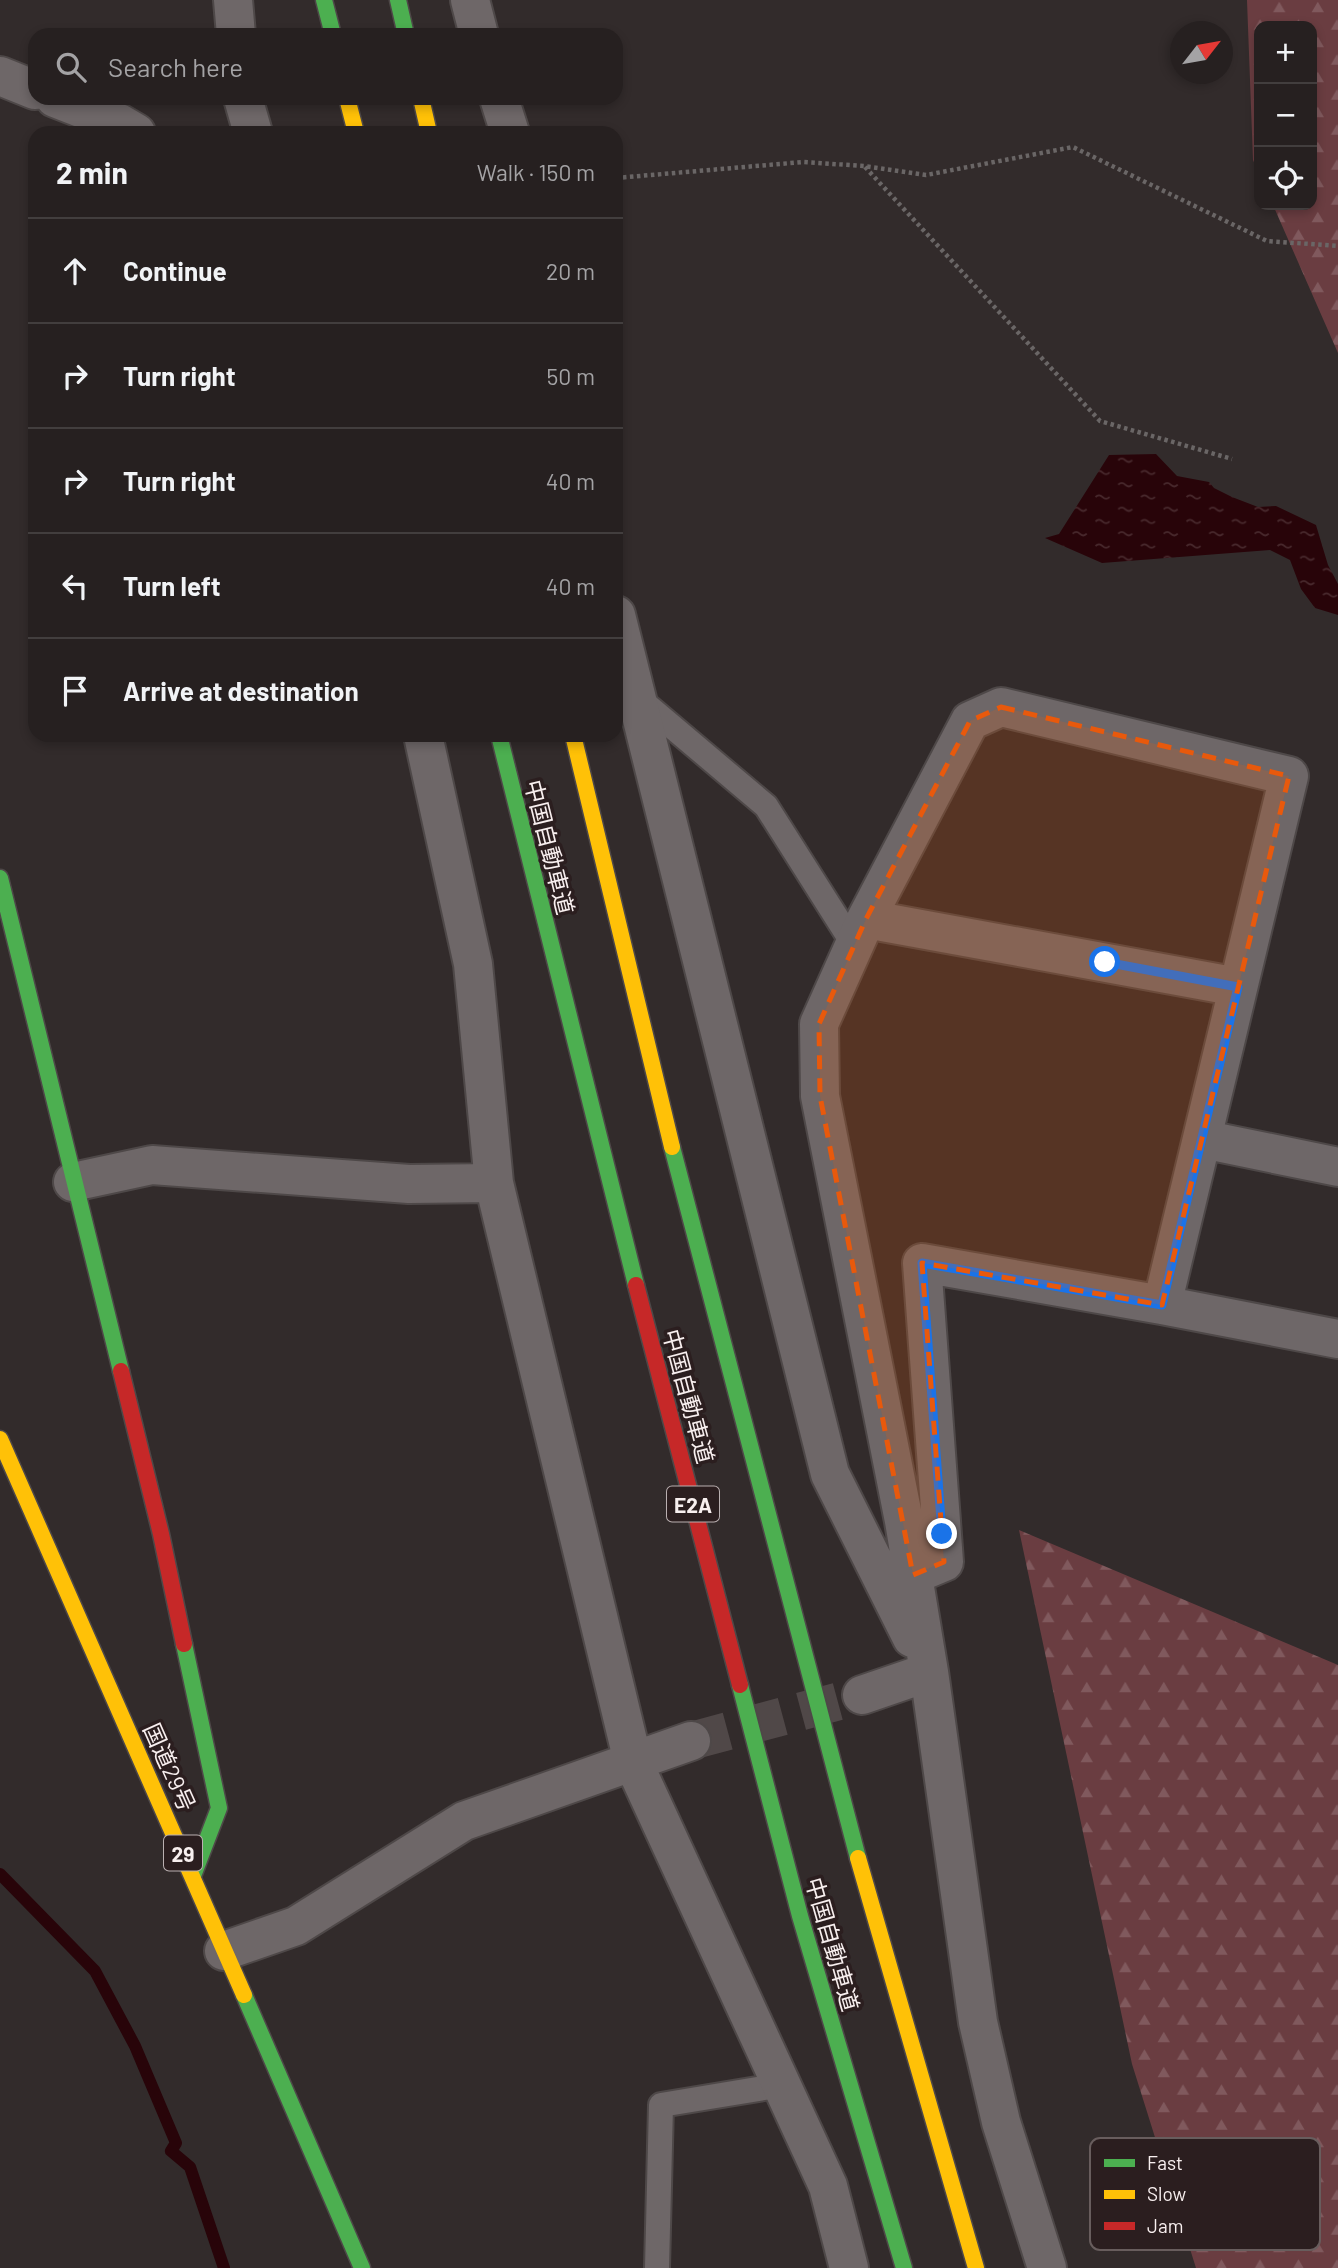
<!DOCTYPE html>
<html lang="en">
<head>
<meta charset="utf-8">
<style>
	body { margin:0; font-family:Barlow,"Noto Sans JP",sans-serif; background:#322d2d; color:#f1f3f6 }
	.controls { position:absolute; right:21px; top:21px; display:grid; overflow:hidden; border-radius:14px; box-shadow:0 4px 10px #0003 }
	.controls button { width:63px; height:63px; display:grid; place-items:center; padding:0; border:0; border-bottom:2px solid #423e3e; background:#262020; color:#f1f3f6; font:35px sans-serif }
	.compass { position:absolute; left:1170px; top:21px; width:63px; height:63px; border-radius:50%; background:#262020; box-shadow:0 4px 10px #0003; rotate:59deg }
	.stop { position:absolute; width:21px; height:21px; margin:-16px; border:5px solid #1a73e8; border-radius:50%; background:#fff }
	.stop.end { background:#1a73e8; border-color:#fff; box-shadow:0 2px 7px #0008 }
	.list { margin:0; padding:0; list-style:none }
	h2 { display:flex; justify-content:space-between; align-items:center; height:91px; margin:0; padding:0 28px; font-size:30px }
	h2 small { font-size:23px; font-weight:400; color:#a4a3a5 }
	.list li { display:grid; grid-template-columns:46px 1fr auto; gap:21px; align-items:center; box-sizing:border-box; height:105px; padding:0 28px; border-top:2px solid #423e3e }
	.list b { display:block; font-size:26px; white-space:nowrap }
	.list em { font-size:23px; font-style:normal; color:#a4a3a5 }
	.icon { flex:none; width:38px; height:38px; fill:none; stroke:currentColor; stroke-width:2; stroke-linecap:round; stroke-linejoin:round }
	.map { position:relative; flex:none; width:1338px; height:2268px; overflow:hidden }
	.search { position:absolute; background:#262020; box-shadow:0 4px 10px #0003; left:28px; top:28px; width:595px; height:77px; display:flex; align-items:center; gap:18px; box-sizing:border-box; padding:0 24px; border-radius:21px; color:#a4a3a5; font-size:26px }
	.panel { position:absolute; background:#262020; box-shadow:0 4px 10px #0003; left:28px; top:126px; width:595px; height:616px; border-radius:21px }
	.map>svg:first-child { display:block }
	.forest { fill:url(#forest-firs) }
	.water { fill:url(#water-ripples) }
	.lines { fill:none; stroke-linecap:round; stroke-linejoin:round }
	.stream { stroke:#280409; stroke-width:12 }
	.street-tunnel { stroke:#504848; stroke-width:38; stroke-dasharray:38 19; stroke-linecap:butt }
	.lane-casing { stroke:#4e4848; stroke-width:28 }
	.street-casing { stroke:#4e4848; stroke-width:42 }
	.fast-casing { stroke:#4e4848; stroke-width:19 }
	.slow-casing { stroke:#4e4848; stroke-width:19 }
	.jam-casing { stroke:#4e4848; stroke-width:19 }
	.path { stroke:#6a6666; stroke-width:4.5; stroke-dasharray:3.5 3.5; stroke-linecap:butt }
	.lane { stroke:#6e6768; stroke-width:24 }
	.street { stroke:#6e6768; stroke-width:38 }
	.fast { stroke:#4caf50; stroke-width:16 }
	.slow { stroke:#ffc107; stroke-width:16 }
	.jam { stroke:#c62828; stroke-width:16 }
	.route { stroke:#1a73e8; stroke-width:9 }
	.marked { fill:#e8590c; fill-opacity:0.2; stroke:#e8590c; stroke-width:5; stroke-dasharray:14 9; stroke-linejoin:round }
	.labels { text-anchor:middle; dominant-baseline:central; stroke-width:7; stroke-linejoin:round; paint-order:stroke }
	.shield { fill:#2b1e1f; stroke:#bab0b1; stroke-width:2 }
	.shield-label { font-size:21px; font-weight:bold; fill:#f8efef }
	.street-label { font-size:23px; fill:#f8efef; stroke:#2b1e1f }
	.key { fill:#2b1e1f; stroke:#685d5d; stroke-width:2 }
	.key-label { font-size:19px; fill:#f8efef }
</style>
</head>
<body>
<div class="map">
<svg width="1338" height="2268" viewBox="0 0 1338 2268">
	<defs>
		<pattern id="forest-firs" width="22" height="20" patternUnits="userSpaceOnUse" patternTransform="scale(1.75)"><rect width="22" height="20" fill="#6a3d41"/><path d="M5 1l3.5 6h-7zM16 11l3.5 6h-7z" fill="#80595d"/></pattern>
		<pattern id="water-ripples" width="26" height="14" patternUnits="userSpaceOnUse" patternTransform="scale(1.75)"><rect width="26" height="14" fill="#280409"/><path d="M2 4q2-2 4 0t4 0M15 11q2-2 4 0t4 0" fill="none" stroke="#48292d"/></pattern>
	</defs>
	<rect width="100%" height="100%" fill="#322b2b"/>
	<!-- forest -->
	<path class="forest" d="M 1247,0 L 1338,0 L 1338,353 L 1273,205 L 1312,205 L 1312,26 L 1259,26 L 1259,174 L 1253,160 Z
		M 1019,1530 L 1338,1665 L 1338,2268 L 1196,2268 L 1132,2064 Z"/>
	<!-- water -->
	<path class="water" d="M 1156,454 L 1177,476 L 1209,482 L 1214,488 L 1232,497 L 1258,507 L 1276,506 L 1316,525 L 1328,565 L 1338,584 L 1338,615 L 1315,608 L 1301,589 L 1290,560 L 1270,550 L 1102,563 L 1045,538 L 1059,534 L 1109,455 Z"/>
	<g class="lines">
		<!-- stream -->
		<path class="stream" d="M 0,1874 L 95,1971 L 135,2046 L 176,2143 L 171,2151 L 190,2167 L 224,2268"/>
		<!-- street-tunnel -->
		<path class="street-tunnel" d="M 691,1741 L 862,1695"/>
		<defs>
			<path id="lane" d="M 637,697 L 766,806 L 854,945
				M 657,2268 L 661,2105 L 782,2085"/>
			<path id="street" d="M 233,0 L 236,35
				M 470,0 L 479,35
				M 0,76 L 35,90
				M 55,98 L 119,123 L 136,133
				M 243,98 L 253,133
				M 499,98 L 510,133
				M 616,615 L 830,1474 L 912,1638
				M 423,735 L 473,964 L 494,1183 L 633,1762 L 828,2186 L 849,2268
				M 866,919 L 1238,987
				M 1202,1139 L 1338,1167
				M 73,1182 L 152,1165 L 409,1184 L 494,1183
				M 913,1575 L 944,1562 L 922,1263 L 1162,1305 L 1338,1339
				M 862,1695 L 929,1672
				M 224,1951 L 296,1926 L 464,1821 L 691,1741
				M 1047,2268 L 1001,2122 L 978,2022 L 929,1672 L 904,1521 L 820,1096 L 819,1024 L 866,919 L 970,721 L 1001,707 L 1289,776 L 1162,1305"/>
			<path id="fast" d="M 324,0 L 333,35
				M 398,0 L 406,35
				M 499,735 L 636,1285
				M 0,878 L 121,1371
				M 672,1147 L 858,1858
				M 184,1644 L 219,1808 L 193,1876
				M 740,1685 L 800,1916 L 904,2268
				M 244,1995 L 362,2268"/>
			<path id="slow" d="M 347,98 L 356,133
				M 421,98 L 429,133
				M 573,735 L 672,1147
				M 0,1439 L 244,1995
				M 858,1858 L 976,2268"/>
			<path id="jam" d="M 636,1285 L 740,1685
				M 121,1371 L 161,1534 L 184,1644"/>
		</defs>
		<!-- lane casing -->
		<use href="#lane" class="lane-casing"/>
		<!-- street casing -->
		<use href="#street" class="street-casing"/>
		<!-- fast casing -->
		<use href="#fast" class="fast-casing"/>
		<!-- slow casing -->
		<use href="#slow" class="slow-casing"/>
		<!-- jam casing -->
		<use href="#jam" class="jam-casing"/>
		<!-- path -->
		<path class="path" d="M 865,167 L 1100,421 L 1232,459
			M 616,178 L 803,162 L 864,166 L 926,175 L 1073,147 L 1267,241 L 1338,246"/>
		<!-- lane -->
		<use href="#lane" class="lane"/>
		<!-- street -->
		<use href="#street" class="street"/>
		<!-- fast -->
		<use href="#fast" class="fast"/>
		<!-- slow -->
		<use href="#slow" class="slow"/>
		<!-- jam -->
		<use href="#jam" class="jam"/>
	</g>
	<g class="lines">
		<!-- route -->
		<path class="route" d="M 942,1534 L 922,1263 L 1162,1305 L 1238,987 L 1105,962"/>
	</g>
	<!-- marked area -->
	<path class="marked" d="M 1001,707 L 1289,776 L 1162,1305 L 922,1263 L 944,1562 L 913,1575 L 820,1096 L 819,1024 L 866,919 L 970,721 Z"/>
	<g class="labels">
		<!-- shield labels -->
		<g class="shield">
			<rect x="667" y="1486.5" width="52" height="35" rx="5"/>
			<rect x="164" y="1835.5" width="38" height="35" rx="5"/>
		</g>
		<g class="shield-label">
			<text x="693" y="1504">E2A</text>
			<text x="183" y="1853">29</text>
		</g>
		<!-- street labels -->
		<g class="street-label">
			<text transform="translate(550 847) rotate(76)">中国自動車道</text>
			<text transform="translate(689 1396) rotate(75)">中国自動車道</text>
			<text transform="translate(170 1767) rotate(66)">国道29号</text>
			<text transform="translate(833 1944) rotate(74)">中国自動車道</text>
		</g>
	</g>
	<!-- legend -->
	<rect x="1090" y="2138" width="230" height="112" rx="10" class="key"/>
	<rect x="1104" y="2159" width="31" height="8" fill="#4caf50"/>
	<rect x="1104" y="2190" width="31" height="9" fill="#ffc107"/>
	<rect x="1104" y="2222" width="31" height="8" fill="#c62828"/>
	<g class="key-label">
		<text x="1147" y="2170">Fast</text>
		<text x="1147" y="2201">Slow</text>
		<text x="1147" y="2233">Jam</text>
	</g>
</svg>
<div class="controls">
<button>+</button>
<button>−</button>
<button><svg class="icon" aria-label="locate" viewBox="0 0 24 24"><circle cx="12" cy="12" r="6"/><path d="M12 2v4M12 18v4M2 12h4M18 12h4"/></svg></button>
</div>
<svg class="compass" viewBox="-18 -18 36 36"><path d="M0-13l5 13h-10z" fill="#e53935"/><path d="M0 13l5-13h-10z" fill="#a4a3a5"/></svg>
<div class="stop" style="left:1105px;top:962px"></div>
<div class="stop end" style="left:942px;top:1534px"></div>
<div class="search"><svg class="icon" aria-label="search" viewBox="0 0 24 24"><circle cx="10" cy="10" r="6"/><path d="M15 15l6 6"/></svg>Search here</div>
<section class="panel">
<h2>2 min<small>Walk · 150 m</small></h2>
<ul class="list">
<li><svg class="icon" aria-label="ahead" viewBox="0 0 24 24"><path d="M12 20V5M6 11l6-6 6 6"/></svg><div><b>Continue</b></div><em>20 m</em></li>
<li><svg class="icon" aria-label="right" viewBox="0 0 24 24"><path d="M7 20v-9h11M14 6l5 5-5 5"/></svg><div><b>Turn right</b></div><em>50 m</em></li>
<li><svg class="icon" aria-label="right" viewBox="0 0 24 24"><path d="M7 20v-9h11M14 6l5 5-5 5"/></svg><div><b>Turn right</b></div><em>40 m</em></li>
<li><svg class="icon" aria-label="left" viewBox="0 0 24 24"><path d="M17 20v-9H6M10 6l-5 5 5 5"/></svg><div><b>Turn left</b></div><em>40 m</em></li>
<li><svg class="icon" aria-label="arrive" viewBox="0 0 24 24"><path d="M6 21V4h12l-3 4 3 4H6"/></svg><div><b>Arrive at destination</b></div></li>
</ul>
</section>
</div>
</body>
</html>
